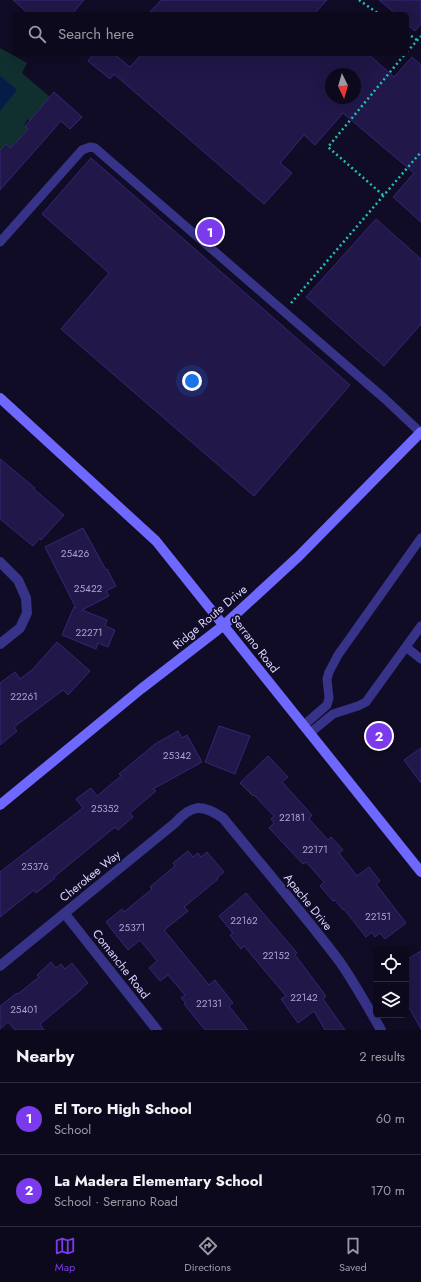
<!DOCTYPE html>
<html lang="en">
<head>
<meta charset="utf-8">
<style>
	body { margin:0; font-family:Jost,sans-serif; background:#1b1729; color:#f1f3f6 }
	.controls { position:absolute; right:12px; bottom:12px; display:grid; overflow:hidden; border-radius:6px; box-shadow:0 4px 16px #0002 }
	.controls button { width:36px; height:36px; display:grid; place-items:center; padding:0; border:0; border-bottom:1px solid #2d2a3b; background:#0d091c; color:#f1f3f6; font:20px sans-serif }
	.compass { position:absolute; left:325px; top:68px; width:36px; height:36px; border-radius:50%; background:#0d091c; box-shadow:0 4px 16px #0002; rotate:175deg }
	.you { position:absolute; left:192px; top:381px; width:14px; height:14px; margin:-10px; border:3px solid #fff; border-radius:50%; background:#1a73e8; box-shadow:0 0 0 6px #1a73e833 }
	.badge { display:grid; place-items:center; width:26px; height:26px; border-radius:50%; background:#7c3aed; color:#fff; font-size:13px; font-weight:700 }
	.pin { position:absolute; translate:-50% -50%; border:2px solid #fff; box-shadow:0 1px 4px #0006 }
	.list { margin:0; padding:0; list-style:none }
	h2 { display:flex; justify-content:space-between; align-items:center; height:52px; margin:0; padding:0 16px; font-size:17px }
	h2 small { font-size:13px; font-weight:400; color:#9a9aa3 }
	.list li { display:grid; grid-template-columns:26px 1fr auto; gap:12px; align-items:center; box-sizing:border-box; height:72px; padding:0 16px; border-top:1px solid #2d2a3b }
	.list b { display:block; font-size:15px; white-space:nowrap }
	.list p { margin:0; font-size:13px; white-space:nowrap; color:#9a9aa3 }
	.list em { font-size:13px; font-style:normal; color:#9a9aa3 }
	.icon { flex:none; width:22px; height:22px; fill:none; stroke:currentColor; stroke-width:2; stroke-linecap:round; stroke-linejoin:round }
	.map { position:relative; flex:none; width:421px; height:1030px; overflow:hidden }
	.search { position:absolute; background:#0d091c; box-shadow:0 4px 16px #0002; left:12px; right:12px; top:12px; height:44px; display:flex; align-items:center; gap:10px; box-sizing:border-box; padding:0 14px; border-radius:6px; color:#9a9aa3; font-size:15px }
	.sheet { height:196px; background:#0d091c }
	nav { display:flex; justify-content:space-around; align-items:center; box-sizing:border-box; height:56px; border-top:1px solid #2d2a3b; background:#0d091c; font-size:11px; color:#9a9aa3 }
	nav a { display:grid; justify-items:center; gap:2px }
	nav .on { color:#7c3aed }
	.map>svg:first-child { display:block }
	.green { fill:#0f302f }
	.water { fill:#051c46 }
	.building { fill:#211748; stroke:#372676; fill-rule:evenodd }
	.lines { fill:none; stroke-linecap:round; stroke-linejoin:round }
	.path { stroke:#23c0b9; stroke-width:2.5; stroke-dasharray:2 3; stroke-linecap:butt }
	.lane { stroke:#373389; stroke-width:9 }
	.street { stroke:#373389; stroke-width:10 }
	.secondary { stroke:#6e68ff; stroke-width:10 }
	.labels { text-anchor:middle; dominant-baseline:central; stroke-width:3.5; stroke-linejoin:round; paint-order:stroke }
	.number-label { font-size:10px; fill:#aaa2d1 }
	.street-label { font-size:12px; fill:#d7d1ff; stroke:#110c25 }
</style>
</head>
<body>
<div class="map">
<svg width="421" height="1030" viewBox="0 0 421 1030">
	<rect width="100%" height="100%" fill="#110c25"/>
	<!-- green -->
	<path class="green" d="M 0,48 L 27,63 L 22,73 L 50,97 L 43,105 L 46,108 L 33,123 L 28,119 L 24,125 L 28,129 L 11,148 L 6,144 L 0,150 Z"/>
	<!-- water -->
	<path class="water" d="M 0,76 L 17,90 L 0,111 Z"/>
	<!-- building -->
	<path class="building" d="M 13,0 L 84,0 L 72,14 L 29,14 Z
		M 161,0 L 327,0 L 314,14 L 148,14 Z
		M 379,0 L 421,0 L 421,24 L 415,31 L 407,24 L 407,14 L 396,14 Z
		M 93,54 L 114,54 L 130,67 L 142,54 L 368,54 L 394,77 L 412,57 L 421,65 L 421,222 L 393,197 L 414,173 L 343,113 L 315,145 L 304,135 L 280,163 L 292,173 L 264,204 L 114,74 L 110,79 L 88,61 ZM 331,74 L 355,74 L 355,98 L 331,98 Z
		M 54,92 L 82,117 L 70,129 L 61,121 L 0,190 L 0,150 L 6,144 L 11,148 L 28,129 L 25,126 Z
		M 91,158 L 350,385 L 254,496 L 61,329 L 109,273 L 42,214 Z
		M 376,219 L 421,259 L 421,324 L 384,366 L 306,297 Z
		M 0,459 L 35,488 L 34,489 L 64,515 L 41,540 L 40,538 L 33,546 L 0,519 Z
		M 83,528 L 106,570 L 107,569 L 116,586 L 106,591 L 109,596 L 82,610 L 107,620 L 105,626 L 115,630 L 108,647 L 98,643 L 96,649 L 62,635 L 74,607 L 76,608 L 45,547 Z
		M 57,642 L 90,671 L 68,695 L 63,690 L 14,727 L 17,731 L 0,745 L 0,683 L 15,672 L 20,679 L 33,669 Z
		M 219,726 L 250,736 L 235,774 L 205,762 Z
		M 178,731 L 182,738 L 187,735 L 202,762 L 153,789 L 156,791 L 130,813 L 133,817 L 118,830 L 115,827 L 54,877 L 55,878 L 36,893 L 34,890 L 0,917 L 0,872 L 83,808 L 76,799 L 91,788 L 97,796 L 121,776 L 119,774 L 155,744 Z
		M 421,748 L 421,783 L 404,760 Z
		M 268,756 L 288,777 L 282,782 L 312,815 L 309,819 L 328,840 L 331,837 L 343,850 L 339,853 L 357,876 L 369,867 L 380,881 L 376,884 L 406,923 L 385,939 L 380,933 L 375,937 L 372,932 L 366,937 L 344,909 L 343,910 L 335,900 L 333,901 L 320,886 L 324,882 L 306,862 L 303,864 L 269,828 L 274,823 L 271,819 L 274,816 L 254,795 L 253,796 L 240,783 Z
		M 188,851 L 193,857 L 198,853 L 201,857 L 207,852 L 224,872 L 217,878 L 218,879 L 184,907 L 188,911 L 164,930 L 209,985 L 215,980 L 233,1003 L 229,1006 L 248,1030 L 205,1030 L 184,1004 L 186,1003 L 181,998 L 185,995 L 168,975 L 160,981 L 149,968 L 157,961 L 140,940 L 128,950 L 106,922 L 122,909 L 124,912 L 152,889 L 150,887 L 175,866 L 173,863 Z
		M 246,893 L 297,953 L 295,955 L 326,996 L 323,999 L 345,1030 L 325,1030 L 314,1011 L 298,1023 L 281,999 L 286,996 L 244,946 L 241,949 L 230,935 L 233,933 L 219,916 Z
		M 421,951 L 421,1029 L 406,1002 L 406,960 Z
		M 51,962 L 56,968 L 61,964 L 65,969 L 72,963 L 88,983 L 81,989 L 81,990 L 40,1024 L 44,1030 L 15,1030 L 8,1022 L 0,1029 L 0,1006 L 17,993 L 18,994 L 39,977 L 37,975 Z"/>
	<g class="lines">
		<!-- path -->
		<path class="path" d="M 359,0 L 379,14
			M 407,33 L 417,40
			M 407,52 L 421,36
			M 383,195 L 328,147 L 405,54
			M 291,303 L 421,152"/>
		<!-- lane -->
		<path class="lane" d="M 0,242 L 82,150 L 90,147 L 95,148 L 385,399 L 420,432
			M 406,647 L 421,659
			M 304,725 L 327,705 L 329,698 L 327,679 L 329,672 L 338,655 L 421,538
			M 310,733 L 333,714 L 358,706 L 366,702 L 421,626"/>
		<!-- street -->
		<path class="street" d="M 0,562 L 18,580 L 26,598 L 27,613 L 20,628 L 0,644
			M 65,914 L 157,1030
			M 0,966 L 175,823 C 192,804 202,804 223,818 C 262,866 303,913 340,962 C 355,984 368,1007 381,1030"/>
		<!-- secondary -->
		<path class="secondary" d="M 0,398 L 156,541 L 421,872
			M 0,805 L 141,689 L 224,625 L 299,556 L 421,432"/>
	</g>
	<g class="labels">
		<!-- number labels -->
		<g class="number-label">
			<text x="75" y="553">25426</text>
			<text x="88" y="588">25422</text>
			<text x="89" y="632">22271</text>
			<text x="24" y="696">22261</text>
			<text x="177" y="755">25342</text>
			<text x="105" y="808">25352</text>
			<text x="292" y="817">22181</text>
			<text x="315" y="849">22171</text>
			<text x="35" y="866">25376</text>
			<text x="378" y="916">22151</text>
			<text x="244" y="920">22162</text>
			<text x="132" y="927">25371</text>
			<text x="276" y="955">22152</text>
			<text x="304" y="997">22142</text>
			<text x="209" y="1003">22131</text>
			<text x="24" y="1009">25401</text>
		</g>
		<!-- street labels -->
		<g class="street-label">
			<text transform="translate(210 617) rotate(-40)">Ridge Route Drive</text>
			<text transform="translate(255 644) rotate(52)">Serrano Road</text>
			<text transform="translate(90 876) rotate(-39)">Cherokee Way</text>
			<text transform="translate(308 902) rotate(51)">Apache Drive</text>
			<text transform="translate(121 964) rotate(52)">Comanche Road</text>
		</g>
	</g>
</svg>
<div class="controls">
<button><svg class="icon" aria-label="locate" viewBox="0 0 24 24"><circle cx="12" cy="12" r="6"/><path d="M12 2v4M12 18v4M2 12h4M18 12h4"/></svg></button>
<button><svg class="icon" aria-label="layers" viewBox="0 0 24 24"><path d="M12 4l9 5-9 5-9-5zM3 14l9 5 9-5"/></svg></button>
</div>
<svg class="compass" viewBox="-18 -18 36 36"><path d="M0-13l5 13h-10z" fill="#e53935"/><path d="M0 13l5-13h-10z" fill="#9a9aa3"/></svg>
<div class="you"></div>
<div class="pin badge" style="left:210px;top:232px">1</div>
<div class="pin badge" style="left:379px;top:736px">2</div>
<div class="search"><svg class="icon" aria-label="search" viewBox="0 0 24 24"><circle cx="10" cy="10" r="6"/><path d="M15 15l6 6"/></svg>Search here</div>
</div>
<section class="sheet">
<h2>Nearby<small>2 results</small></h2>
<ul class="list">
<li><span class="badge">1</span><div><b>El Toro High School</b><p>School</p></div><em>60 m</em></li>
<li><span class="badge">2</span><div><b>La Madera Elementary School</b><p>School · Serrano Road</p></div><em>170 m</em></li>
</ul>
</section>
<nav>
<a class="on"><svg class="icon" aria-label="map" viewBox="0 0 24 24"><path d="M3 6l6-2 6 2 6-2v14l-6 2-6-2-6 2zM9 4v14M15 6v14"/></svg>Map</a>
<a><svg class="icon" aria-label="directions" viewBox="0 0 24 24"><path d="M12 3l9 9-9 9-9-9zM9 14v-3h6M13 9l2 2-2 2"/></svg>Directions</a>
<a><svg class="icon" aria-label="saved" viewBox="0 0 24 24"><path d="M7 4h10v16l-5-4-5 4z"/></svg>Saved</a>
</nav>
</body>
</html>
